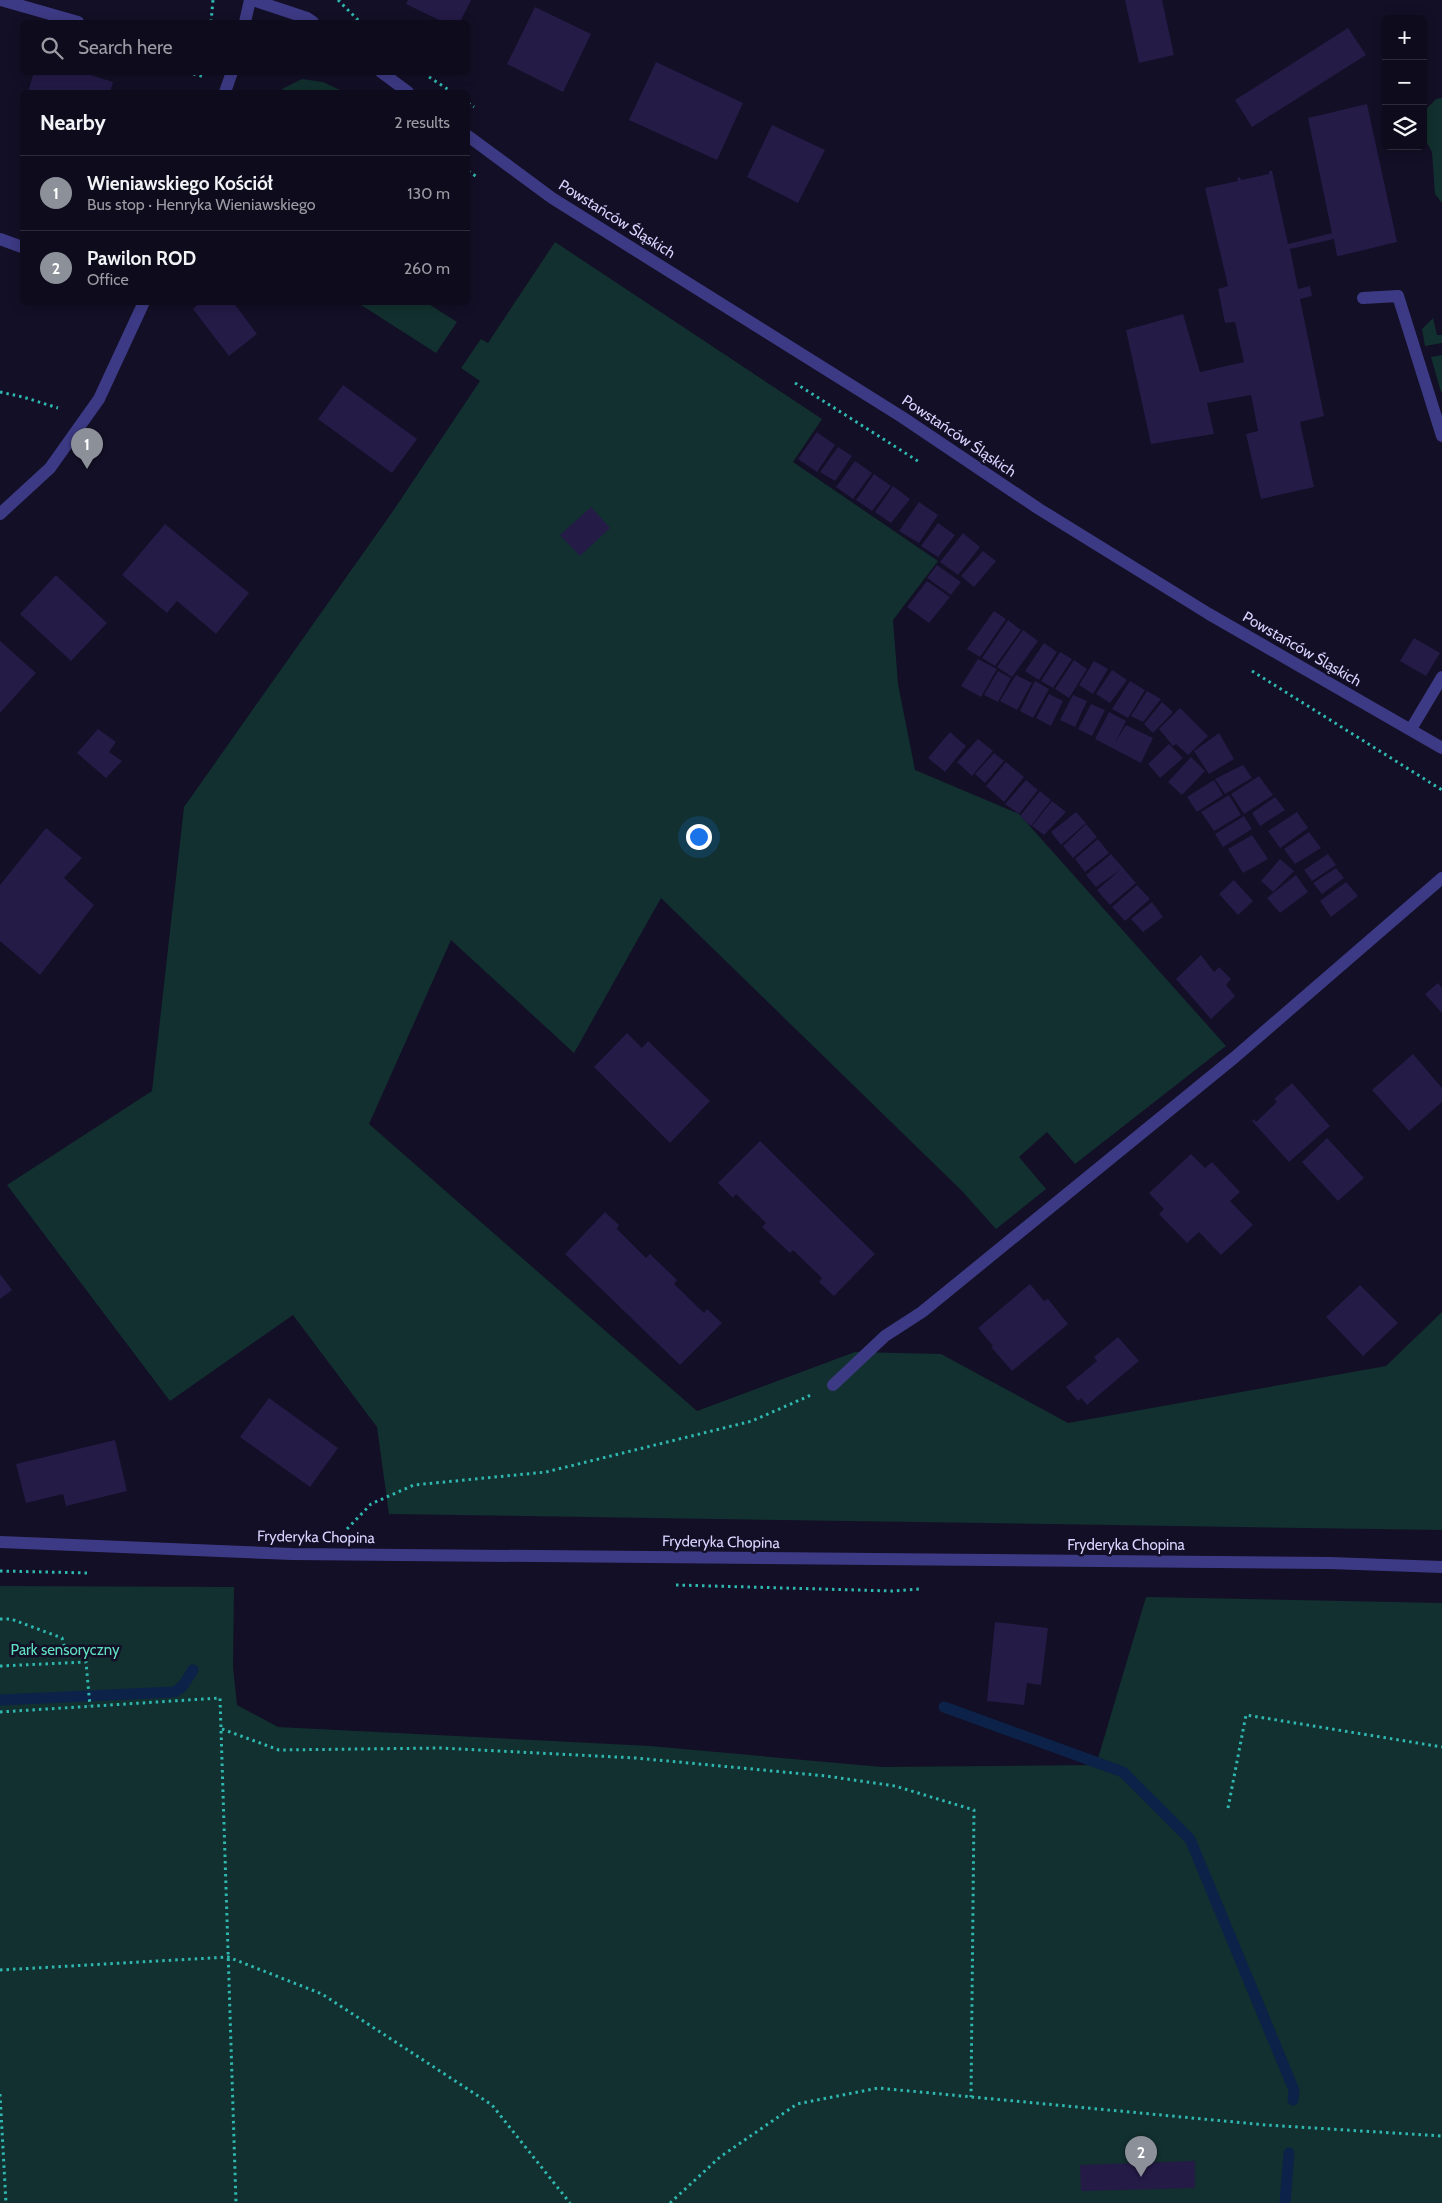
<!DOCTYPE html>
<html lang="en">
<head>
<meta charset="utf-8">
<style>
	body { margin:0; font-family:Cabin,sans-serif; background:#1c1929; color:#f1f3f6 }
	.controls { position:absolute; right:15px; top:15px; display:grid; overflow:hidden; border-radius:8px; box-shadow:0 2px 12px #0003 }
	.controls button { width:45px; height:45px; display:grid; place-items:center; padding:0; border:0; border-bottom:1px solid #2e2b3b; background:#0e0b1c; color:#f1f3f6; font:25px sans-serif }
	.you { position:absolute; left:698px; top:836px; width:18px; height:18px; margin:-12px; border:4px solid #fff; border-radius:50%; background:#1a73e8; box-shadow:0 0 0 8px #1a73e833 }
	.badge { display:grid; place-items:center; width:32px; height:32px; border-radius:50%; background:#8c9099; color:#fff; font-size:16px; font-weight:700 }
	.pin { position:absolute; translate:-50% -41px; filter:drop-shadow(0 1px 2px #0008) }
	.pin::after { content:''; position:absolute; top:26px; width:18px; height:15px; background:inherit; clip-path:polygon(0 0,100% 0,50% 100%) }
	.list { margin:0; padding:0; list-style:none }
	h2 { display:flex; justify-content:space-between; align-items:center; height:65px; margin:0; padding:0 20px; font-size:21px }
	h2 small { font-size:16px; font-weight:400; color:#9b9ba3 }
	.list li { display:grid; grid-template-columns:32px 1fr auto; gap:15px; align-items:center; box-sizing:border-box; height:75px; padding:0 20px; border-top:1px solid #2e2b3b }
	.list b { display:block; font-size:19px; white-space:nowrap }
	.list p { margin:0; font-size:16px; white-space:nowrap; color:#9b9ba3 }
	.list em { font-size:16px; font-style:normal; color:#9b9ba3 }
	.icon { flex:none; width:28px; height:28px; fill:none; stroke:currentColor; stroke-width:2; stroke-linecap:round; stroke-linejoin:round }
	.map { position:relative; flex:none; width:1442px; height:2203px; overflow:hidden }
	.search { position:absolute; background:#0e0b1c; box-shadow:0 2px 12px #0003; left:20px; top:20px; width:450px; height:55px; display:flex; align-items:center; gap:12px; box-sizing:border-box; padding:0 18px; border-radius:8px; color:#9b9ba3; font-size:19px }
	.panel { position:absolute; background:#0e0b1c; box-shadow:0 2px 12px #0003; left:20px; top:90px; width:450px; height:215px; border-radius:8px }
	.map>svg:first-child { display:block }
	.green { fill:#12302f }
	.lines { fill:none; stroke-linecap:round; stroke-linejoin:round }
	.stream { stroke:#0c2248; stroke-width:11 }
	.building { fill:#241b47 }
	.path { stroke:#2fb8b0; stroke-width:3; stroke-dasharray:2.5 4; stroke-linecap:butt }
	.minor { stroke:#3d3a85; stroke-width:12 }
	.labels { text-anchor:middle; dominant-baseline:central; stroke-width:5; stroke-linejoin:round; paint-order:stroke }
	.street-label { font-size:15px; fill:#d9d4ff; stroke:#130f26 }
	.park-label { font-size:15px; fill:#5fe0c0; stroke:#130f26 }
</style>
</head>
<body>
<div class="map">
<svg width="1442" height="2203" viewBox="0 0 1442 2203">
	<rect width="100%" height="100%" fill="#130f26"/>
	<!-- green -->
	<path class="green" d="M 302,79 L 323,82 L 344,92 L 280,92 L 284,88 Z
		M 1442,98 L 1442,203 L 1435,194 L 1432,152 L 1423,136 L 1423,112 L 1436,99 Z
		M 555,242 L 822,419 L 793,462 L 938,561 L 893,620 L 898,684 L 915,770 L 1019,814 L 1226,1046 L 1075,1164 L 1047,1132 L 1019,1157 L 1046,1189 L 996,1229 L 962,1191 L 661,898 L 574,1053 L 451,940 L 369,1124 L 697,1411 L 855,1352 L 941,1354 L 1068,1423 L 1386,1366 L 1442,1312 L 1442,1530 L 389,1514 L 377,1427 L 293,1315 L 170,1401 L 7,1185 L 152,1091 L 184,807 L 393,511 L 480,381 L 461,368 L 481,339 L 488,343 Z
		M 358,303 L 427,303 L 457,322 L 436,353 Z
		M 1433,318 L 1437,335 L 1442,335 L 1442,343 L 1425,346 L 1422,329 Z
		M 1442,355 L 1442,392 L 1441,392 L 1431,357 Z
		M 0,1586 L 234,1587 L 233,1667 L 237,1705 L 278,1727 L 650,1746 L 882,1767 L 1096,1765 L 1146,1597 L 1442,1603 L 1442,2203 L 0,2203 Z"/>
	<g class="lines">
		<!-- stream -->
		<path class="stream" d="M 0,1700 L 174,1692 L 182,1687 L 193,1670
			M 944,1707 L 1123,1772 L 1190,1839 L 1294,2090 L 1293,2100
			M 1285,2203 L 1289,2153"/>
	</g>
	<!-- building -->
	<path class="building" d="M 408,0 L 471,0 L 460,22 L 443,22 L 406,4 Z
		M 1125,0 L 1162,0 L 1174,55 L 1139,63 Z
		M 535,7 L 591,34 L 563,92 L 507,64 Z
		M 1348,28 L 1366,55 L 1252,127 L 1235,100 Z
		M 656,62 L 743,103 L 717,160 L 629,120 Z
		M 34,72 L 81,72 L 113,82 L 110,92 L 28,92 Z
		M 1367,104 L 1397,242 L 1339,256 L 1337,256 L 1334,239 L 1290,249 L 1298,289 L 1310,286 L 1312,296 L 1300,299 L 1324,416 L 1300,422 L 1314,487 L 1261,499 L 1246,434 L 1258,431 L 1251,395 L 1207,403 L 1214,434 L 1151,444 L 1126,330 L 1183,314 L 1200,372 L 1244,362 L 1235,322 L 1225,323 L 1218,289 L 1228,286 L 1205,188 L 1238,181 L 1237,178 L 1240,177 L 1241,180 L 1269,174 L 1269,171 L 1272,171 L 1288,244 L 1332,233 L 1308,118 Z
		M 772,125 L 825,150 L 798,203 L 747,177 Z
		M 201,302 L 233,302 L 257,334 L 229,356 L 193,309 Z
		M 343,385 L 417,439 L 392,473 L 318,419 Z
		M 817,432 L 835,445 L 817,472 L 798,459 Z
		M 838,447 L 852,456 L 835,481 L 820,472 Z
		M 855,461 L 872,473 L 853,499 L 836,487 Z
		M 874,474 L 891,486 L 872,511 L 856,500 Z
		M 893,486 L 910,499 L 891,523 L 875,512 Z
		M 919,502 L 938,515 L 919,543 L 899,531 Z
		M 591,507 L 610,528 L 580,556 L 560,535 Z
		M 938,523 L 955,535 L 938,557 L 921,546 Z
		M 165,524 L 249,593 L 216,634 L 177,601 L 167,613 L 122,575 Z
		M 963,533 L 980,547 L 958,575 L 940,562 Z
		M 983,551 L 996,561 L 974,587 L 961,576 Z
		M 937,565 L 961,582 L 951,595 L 927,578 Z
		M 56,575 L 107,623 L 71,661 L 20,614 Z
		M 927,581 L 950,597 L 929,623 L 907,607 Z
		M 994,611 L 1006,619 L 980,657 L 967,649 Z
		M 1008,620 L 1021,630 L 995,666 L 982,658 Z
		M 1023,630 L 1038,641 L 1012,677 L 997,667 Z
		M 1414,638 L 1440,653 L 1426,676 L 1400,661 Z
		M 0,641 L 36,673 L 0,713 Z
		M 1044,643 L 1057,652 L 1039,680 L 1025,671 Z
		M 1060,652 L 1072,659 L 1053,688 L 1041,681 Z
		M 978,659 L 997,669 L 981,697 L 961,686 Z
		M 1074,660 L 1087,669 L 1069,698 L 1055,689 Z
		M 1094,661 L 1108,669 L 1093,694 L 1079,685 Z
		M 1112,670 L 1127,680 L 1110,703 L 1096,694 Z
		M 998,671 L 1011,678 L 998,702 L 984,695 Z
		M 1016,675 L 1032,683 L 1017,710 L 1000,701 Z
		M 1035,681 L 1049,689 L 1033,718 L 1020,711 Z
		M 1130,681 L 1145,690 L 1128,718 L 1112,709 Z
		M 1147,691 L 1161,699 L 1143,722 L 1131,716 Z
		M 1049,694 L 1063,701 L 1051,726 L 1036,718 Z
		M 1073,695 L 1087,701 L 1075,727 L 1060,720 Z
		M 1162,702 L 1173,712 L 1153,733 L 1144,724 Z
		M 1091,704 L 1105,710 L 1092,736 L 1078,729 Z
		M 1180,708 L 1208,736 L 1188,755 L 1176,744 L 1173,746 L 1159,729 Z
		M 1109,712 L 1126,721 L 1115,743 L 1126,725 L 1153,738 L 1141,763 L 1095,739 Z
		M 98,729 L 116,742 L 109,752 L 122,761 L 106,778 L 77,753 Z
		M 950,732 L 966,746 L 945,772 L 928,758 Z
		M 1219,733 L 1234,759 L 1209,774 L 1194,751 Z
		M 978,739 L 993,751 L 972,776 L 957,762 Z
		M 1169,744 L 1183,758 L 1160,778 L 1148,764 Z
		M 994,753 L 1004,761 L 985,783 L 975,774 Z
		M 1191,757 L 1205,771 L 1182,795 L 1168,782 Z
		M 1006,762 L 1024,777 L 1004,802 L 986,786 Z
		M 1243,765 L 1252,778 L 1225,794 L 1215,779 Z
		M 1259,776 L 1273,795 L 1244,814 L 1231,794 Z
		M 1026,780 L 1038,790 L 1019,814 L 1005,804 Z
		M 1214,780 L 1223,795 L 1197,812 L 1187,797 Z
		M 1040,791 L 1051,800 L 1031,826 L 1020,816 Z
		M 1229,795 L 1241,815 L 1214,831 L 1201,812 Z
		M 1275,797 L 1285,810 L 1260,826 L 1252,813 Z
		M 1052,801 L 1066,812 L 1044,835 L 1032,826 Z
		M 1076,812 L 1086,823 L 1061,845 L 1051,832 Z
		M 1297,812 L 1308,828 L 1280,848 L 1268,831 Z
		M 1244,816 L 1252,829 L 1223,847 L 1215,834 Z
		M 1086,824 L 1097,837 L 1073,858 L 1063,846 Z
		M 46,828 L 82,858 L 64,878 L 94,905 L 40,975 L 0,941 L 0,885 Z
		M 1309,832 L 1321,848 L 1295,864 L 1284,849 Z
		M 1252,835 L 1268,859 L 1243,873 L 1228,849 Z
		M 1098,839 L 1109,853 L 1085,872 L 1075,859 Z
		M 1111,854 L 1136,883 L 1110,905 L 1097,890 L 1120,870 L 1096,887 L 1086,875 Z
		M 1328,854 L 1336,865 L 1312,881 L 1304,870 Z
		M 1280,859 L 1294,871 L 1273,892 L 1261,881 Z
		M 1336,868 L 1344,878 L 1322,894 L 1313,883 Z
		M 1296,875 L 1308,892 L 1280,913 L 1267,898 Z
		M 1234,880 L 1253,901 L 1238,915 L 1219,894 Z
		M 1346,882 L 1358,896 L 1331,917 L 1320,901 Z
		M 1137,885 L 1150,899 L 1125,921 L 1112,907 Z
		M 1152,902 L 1163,917 L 1143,932 L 1131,919 Z
		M 1201,955 L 1214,972 L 1219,967 L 1231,979 L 1226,985 L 1235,996 L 1211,1019 L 1176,979 Z
		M 1438,983 L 1442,988 L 1442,1013 L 1425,994 Z
		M 627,1033 L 642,1048 L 648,1041 L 710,1101 L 670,1143 L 594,1067 Z
		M 1413,1054 L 1442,1088 L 1442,1102 L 1409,1131 L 1372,1090 Z
		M 1292,1083 L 1330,1126 L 1289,1162 L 1252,1121 L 1254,1119 L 1256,1122 L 1277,1102 L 1274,1099 Z
		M 1327,1138 L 1364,1178 L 1338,1201 L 1302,1162 Z
		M 760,1141 L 875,1254 L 834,1296 L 819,1282 L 822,1278 L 793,1250 L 790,1253 L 762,1227 L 766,1223 L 736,1194 L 733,1198 L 718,1183 Z
		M 1191,1154 L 1205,1168 L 1212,1162 L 1240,1192 L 1230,1201 L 1253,1225 L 1221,1255 L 1199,1232 L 1187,1243 L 1159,1214 L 1164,1209 L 1149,1193 Z
		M 605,1212 L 619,1225 L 617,1229 L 646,1258 L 650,1254 L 677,1280 L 674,1284 L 704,1313 L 707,1309 L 722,1323 L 680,1365 L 565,1254 Z
		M 0,1274 L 12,1290 L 0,1299 Z
		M 1030,1284 L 1044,1301 L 1048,1299 L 1068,1324 L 1012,1371 L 991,1347 L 993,1346 L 978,1328 Z
		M 1360,1285 L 1398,1323 L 1363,1356 L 1326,1317 Z
		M 1118,1337 L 1139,1361 L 1087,1405 L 1081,1398 L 1078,1401 L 1066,1387 L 1097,1361 L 1094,1357 Z
		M 269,1398 L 338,1448 L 310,1487 L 240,1437 Z
		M 115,1440 L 127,1491 L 66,1506 L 63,1494 L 26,1503 L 16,1464 Z
		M 995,1622 L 1048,1628 L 1041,1685 L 1027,1683 L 1024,1705 L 987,1701 Z
		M 1195,2161 L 1195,2188 L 1081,2191 L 1080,2165 Z"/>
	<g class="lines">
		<!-- path -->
		<path class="path" d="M 338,0 L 360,22
			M 211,22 L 213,0
			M 187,72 L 204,77
			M 429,77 L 452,92
			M 468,103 L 474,107
			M 468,171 L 477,177
			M 795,383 L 921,463
			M 0,392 L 23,397 L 58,408
			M 1252,671 L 1442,790
			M 347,1529 L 371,1504 L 414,1485 L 546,1472 L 752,1421 L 811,1395
			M 0,1571 L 90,1573
			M 676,1585 L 892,1591 L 920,1589
			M 0,1619 L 11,1619 L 62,1638 L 65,1648 L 74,1651 L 84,1647 L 86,1662
			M 0,1666 L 86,1662 L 90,1706
			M 0,1712 L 220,1698 L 236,2203
			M 222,1729 L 279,1750 L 440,1748 L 636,1758 L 826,1776 L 895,1786 L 974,1810 L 971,2097
			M 1228,1808 L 1246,1715 L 1442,1747
			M 0,1970 L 228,1957 L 322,1994 L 492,2105 L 570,2203
			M 0,2094 L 6,2203
			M 670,2203 L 720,2157 L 797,2104 L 878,2088 L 1266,2125 L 1442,2136"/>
		<!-- minor -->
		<path class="minor" d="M 1,0 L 78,22
			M 253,0 L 307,18 L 313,22
			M 245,22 L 250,0
			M 381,72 L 408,92
			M 225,92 L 232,72
			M 468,136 L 552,198 L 902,417 L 1039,509 L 1209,614 L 1442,748
			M 0,239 L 22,247
			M 1363,298 L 1398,296 L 1442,436
			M 0,514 L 50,468 L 99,399 L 144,302
			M 1411,729 L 1442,677
			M 833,1385 L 885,1336 L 922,1312 L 1235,1057 L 1442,878
			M 0,1542 L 292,1554 L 1330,1563 L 1442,1567"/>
	</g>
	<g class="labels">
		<!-- street labels -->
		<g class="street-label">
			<text transform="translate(617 219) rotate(32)">Powstańców Śląskich</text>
			<text transform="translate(959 436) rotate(34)">Powstańców Śląskich</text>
			<text transform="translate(1302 649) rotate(30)">Powstańców Śląskich</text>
			<text transform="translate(316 1537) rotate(1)">Fryderyka Chopina</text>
			<text transform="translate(721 1542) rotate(1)">Fryderyka Chopina</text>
			<text x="1126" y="1545">Fryderyka Chopina</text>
		</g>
		<!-- park labels -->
		<g class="park-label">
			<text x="65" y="1650">Park sensoryczny</text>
		</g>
	</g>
</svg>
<div class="controls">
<button>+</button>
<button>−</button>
<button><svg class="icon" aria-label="layers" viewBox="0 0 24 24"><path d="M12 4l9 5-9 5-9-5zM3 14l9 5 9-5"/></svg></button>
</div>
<div class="you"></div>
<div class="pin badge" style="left:87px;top:469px">1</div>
<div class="pin badge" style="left:1141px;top:2177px">2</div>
<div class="search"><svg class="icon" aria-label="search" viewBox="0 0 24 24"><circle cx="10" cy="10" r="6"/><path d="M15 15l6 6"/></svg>Search here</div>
<section class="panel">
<h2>Nearby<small>2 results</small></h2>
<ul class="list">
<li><span class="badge">1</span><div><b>Wieniawskiego Kościół</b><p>Bus stop · Henryka Wieniawskiego</p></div><em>130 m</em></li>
<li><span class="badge">2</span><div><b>Pawilon ROD</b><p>Office</p></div><em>260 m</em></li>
</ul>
</section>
</div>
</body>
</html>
